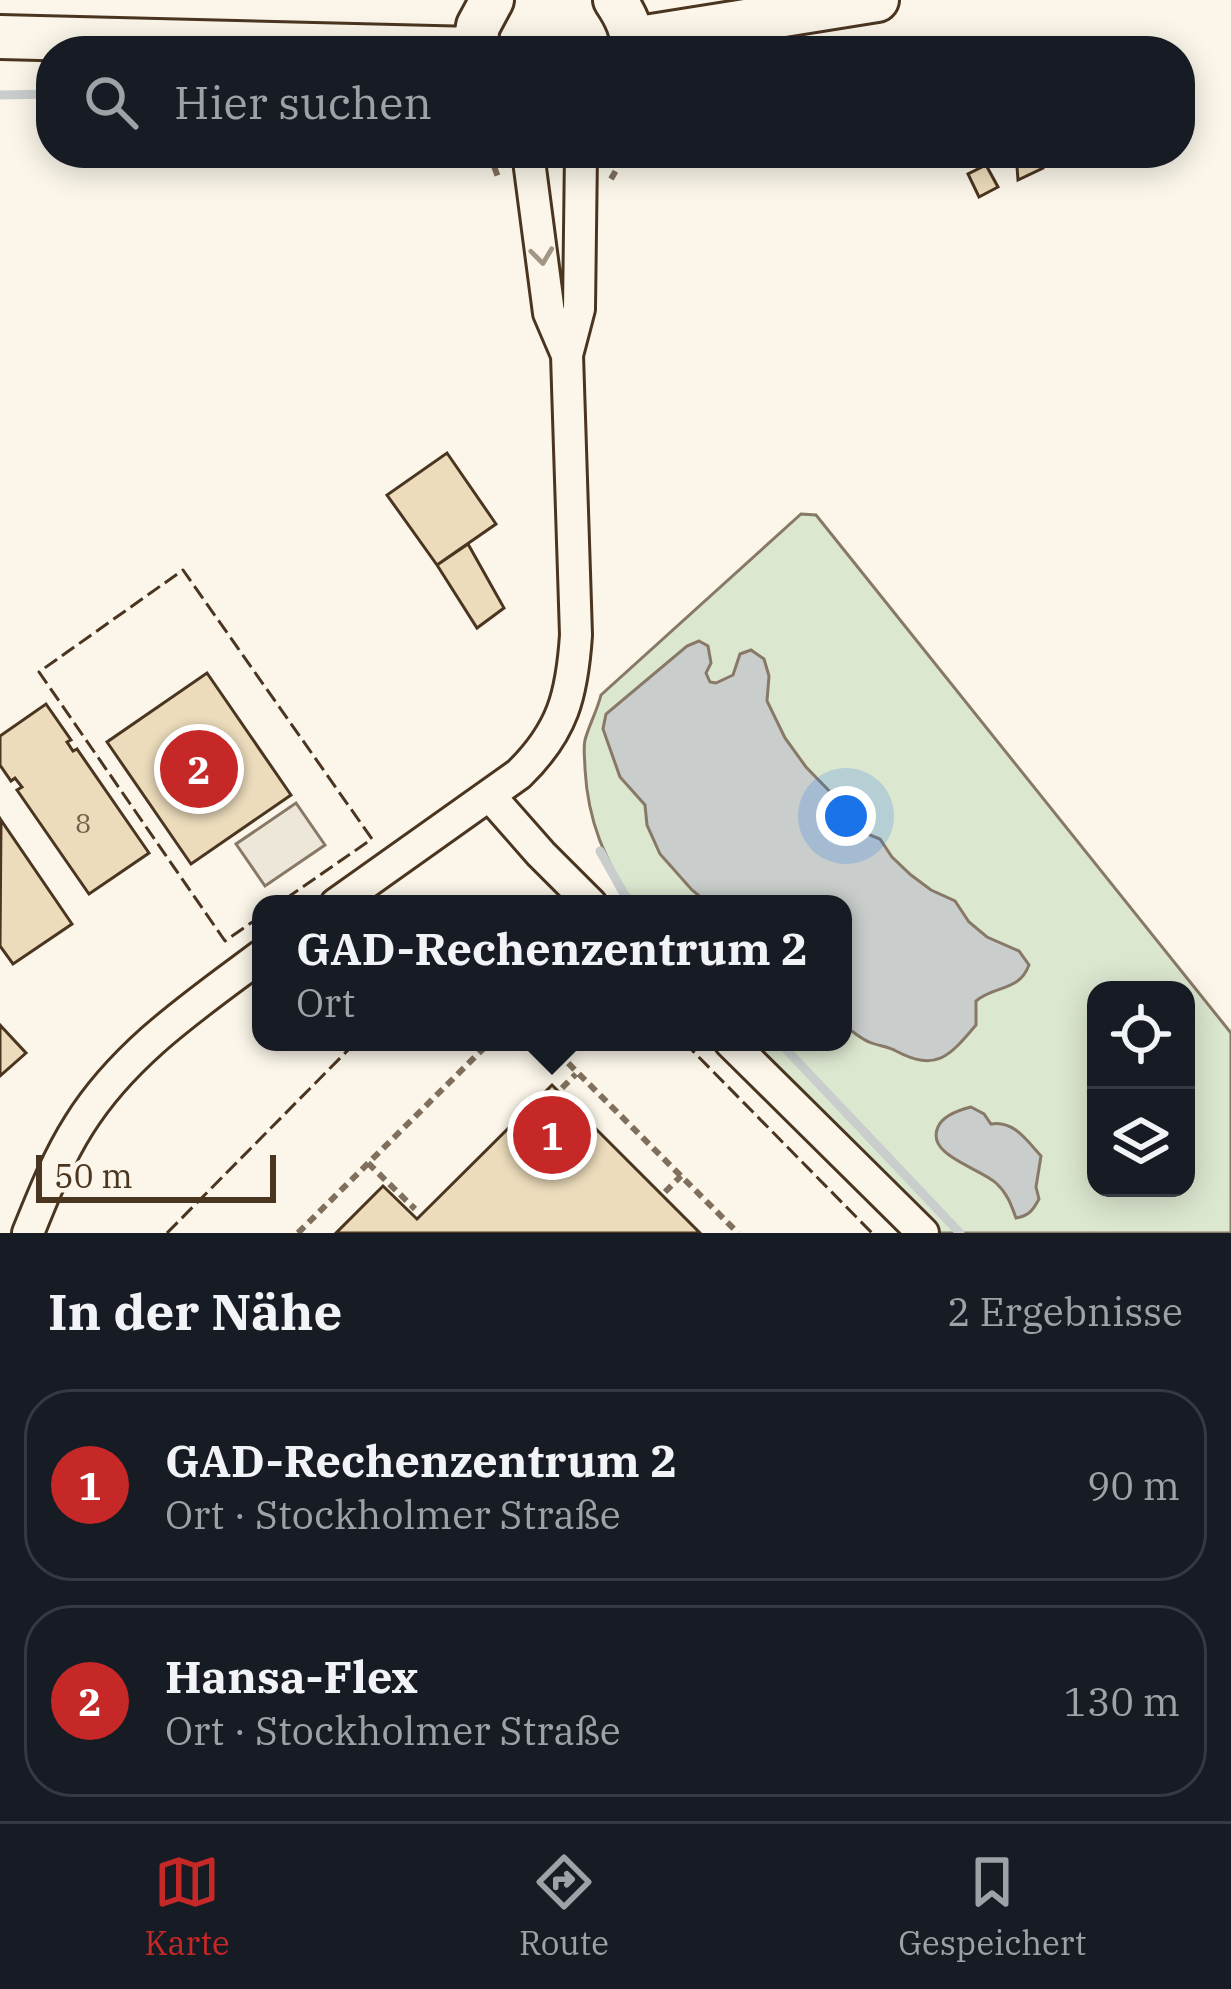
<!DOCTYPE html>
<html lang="de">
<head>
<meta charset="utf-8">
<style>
	body { margin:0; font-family:"IBM Plex Serif",serif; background:#242831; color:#f1f3f6 }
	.controls { position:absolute; right:36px; bottom:36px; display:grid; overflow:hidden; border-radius:24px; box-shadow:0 6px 30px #0003 }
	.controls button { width:108px; height:108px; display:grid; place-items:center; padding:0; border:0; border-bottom:3px solid #363941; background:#171b24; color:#f1f3f6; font:60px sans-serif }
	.scale { position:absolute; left:36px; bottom:30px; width:240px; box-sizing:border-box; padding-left:12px; border:6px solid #4a3520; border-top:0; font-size:33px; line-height:42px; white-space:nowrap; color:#4a3520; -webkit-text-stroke:9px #fbf6e9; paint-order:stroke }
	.you { position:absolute; left:846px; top:816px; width:42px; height:42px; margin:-30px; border:9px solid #fff; border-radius:50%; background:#1a73e8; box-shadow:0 0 0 18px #1a73e833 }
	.badge { display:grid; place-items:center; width:78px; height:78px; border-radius:50%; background:#c62828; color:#fff; font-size:39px; font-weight:700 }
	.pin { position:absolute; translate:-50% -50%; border:6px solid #fff; box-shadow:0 3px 12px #0006 }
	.popup { position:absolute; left:252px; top:895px; width:600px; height:156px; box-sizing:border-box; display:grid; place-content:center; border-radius:24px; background:#171b24; filter:drop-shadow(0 3px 9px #0005); font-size:39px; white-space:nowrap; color:#9ea1a6 }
	.popup b { font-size:45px; color:#f1f3f6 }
	.popup::after { content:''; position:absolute; left:50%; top:100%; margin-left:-24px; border:24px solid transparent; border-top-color:#171b24 }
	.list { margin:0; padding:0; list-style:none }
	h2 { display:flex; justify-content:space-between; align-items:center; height:156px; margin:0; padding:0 48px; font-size:51px }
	h2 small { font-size:39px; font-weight:400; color:#9ea1a6 }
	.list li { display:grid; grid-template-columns:78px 1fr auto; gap:36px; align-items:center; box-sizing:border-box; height:192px; margin:0 24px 24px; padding:0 24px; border:3px solid #363941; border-radius:48px }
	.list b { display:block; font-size:45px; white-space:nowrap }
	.list p { margin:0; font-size:39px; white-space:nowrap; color:#9ea1a6 }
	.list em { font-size:39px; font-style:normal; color:#9ea1a6 }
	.icon { flex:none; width:66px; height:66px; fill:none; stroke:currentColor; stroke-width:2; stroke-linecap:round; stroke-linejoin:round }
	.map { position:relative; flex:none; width:1231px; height:1233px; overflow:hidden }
	.search { position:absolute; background:#171b24; box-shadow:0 6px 30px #0003; left:36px; right:36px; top:36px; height:132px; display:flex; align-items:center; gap:30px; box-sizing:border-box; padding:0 42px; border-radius:48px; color:#9ea1a6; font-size:45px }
	.sheet { height:588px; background:#171b24 }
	nav { display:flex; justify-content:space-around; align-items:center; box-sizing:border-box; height:168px; border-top:3px solid #363941; background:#171b24; font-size:33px; color:#9ea1a6 }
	nav a { display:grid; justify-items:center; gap:6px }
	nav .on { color:#c62828 }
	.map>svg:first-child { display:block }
	.green { fill:#dce7d0; stroke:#887966; stroke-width:3; fill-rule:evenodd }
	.parking { fill:#ede7d9; stroke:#887966; stroke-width:3 }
	.water { fill:#c9cecd; stroke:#887966; stroke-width:3 }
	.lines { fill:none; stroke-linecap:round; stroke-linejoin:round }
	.stream { stroke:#c9cecd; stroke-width:9 }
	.building { fill:#ecdcbc; stroke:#4a3520; stroke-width:3 }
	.street-casing { stroke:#4a3520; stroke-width:36 }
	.secondary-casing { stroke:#4a3520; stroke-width:48 }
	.path { stroke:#7f6f5c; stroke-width:6; stroke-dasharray:9 6; stroke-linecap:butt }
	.street { stroke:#fbf6e9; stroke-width:30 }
	.secondary { stroke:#fbf6e9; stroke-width:42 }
	.fence { stroke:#4a3520; stroke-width:3; stroke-dasharray:15 6; stroke-linecap:butt }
	.oneway { stroke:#a29684 }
	.labels { text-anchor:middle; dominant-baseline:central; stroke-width:9; stroke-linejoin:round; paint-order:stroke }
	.number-label { font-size:27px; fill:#725f47 }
</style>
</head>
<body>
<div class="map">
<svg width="1231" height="1233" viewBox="0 0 1231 1233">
	<rect width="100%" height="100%" fill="#fbf6e9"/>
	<!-- green -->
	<path class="green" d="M 801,514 L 816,515 L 1231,1033 L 1231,1233 L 940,1233 L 821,1115 L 753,1042 L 843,1042 L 843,904 L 633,904 C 605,859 588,823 585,769 C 585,760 583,749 585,740 C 589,725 597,711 601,695 ZM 1096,990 L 1186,990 L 1186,1188 L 1096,1188 Z"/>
	<!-- parking -->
	<path class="parking" d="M 296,803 L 325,845 L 265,886 L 236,844 Z"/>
	<!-- water -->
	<path class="water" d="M 699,641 L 708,646 L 711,663 L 706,673 L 710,682 L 716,683 L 733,675 L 740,654 L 751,650 L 764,659 L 769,676 L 767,701 L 785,738 L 806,767 L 839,801 L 846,821 L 865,833 L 880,839 L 892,857 L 911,875 L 931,890 L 955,901 L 969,922 L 987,937 L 1019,951 L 1029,965 C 1019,992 995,985 976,1001 L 976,1025 C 949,1057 936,1072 896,1051 C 888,1046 878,1046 869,1042 C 861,1039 852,1031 845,1026 L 843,904 L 709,904 L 692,890 L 660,854 L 647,825 L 645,805 L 620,777 L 603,729 L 606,714 L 687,646 Z
		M 971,1107 L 984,1114 L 991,1124 C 1014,1120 1027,1141 1041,1156 L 1036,1187 L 1039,1199 C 1033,1210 1029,1216 1016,1218 C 1011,1204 1007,1193 996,1183 C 980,1168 925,1155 938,1127 C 943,1115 959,1110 971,1107 Z"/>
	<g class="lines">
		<!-- stream -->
		<path class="stream" d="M 0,95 L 51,94
			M 600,851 L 624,894 L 633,904
			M 779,1042 L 960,1233"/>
	</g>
	<!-- building -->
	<path class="building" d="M 1016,153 L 1042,153 L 1043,168 L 1018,180 Z
		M 986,165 L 998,187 L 979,197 L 968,174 Z
		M 447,453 L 496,524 L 437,565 L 387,495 Z
		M 468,544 L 504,608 L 477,628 L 437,565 Z
		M 207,673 L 291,795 L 191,864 L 107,742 Z
		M 46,704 L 71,740 L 67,742 L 73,751 L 77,749 L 149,853 L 89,894 L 17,790 L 22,787 L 15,778 L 11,781 L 0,765 L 0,736 Z
		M 1,820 L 72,924 L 13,964 L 0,946 Z
		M 0,1025 L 26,1053 L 0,1076 Z
		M 552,1085 L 700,1233 L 336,1233 L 383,1186 L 417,1219 Z"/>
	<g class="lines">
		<defs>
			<path id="street" d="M 528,153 L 549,313 L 567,355
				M 490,796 L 541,854 L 591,904
				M 336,904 L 519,774 C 563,731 572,695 576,635 L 567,355 L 579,309 L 581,153
				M 730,1042 L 923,1233
				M 28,1233 C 43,1196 58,1158 79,1125 C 124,1053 194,1006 261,956"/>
			<path id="secondary" d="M 615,0 C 626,16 633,31 633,51
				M 0,37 L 474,49
				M 633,39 L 877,0
				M 474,51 L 478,26 L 492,0"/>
		</defs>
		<!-- street casing -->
		<use href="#street" class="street-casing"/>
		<!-- secondary casing -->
		<use href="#secondary" class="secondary-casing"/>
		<!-- path -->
		<path class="path" d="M 489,153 L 498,177
			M 611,179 L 626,153
			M 547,1042 L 738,1233
			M 562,1088 L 576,1074
			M 368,1163 L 415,1209
			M 665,1192 L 681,1176
			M 298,1233 L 490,1042"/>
		<!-- street -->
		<use href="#street" class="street"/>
		<!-- secondary -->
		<use href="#secondary" class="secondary"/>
		<!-- fence -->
		<path class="fence" d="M 261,916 L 225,941 L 39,672 L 183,570 L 372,839 L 278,904
			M 684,1042 L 872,1233
			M 167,1233 L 356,1042"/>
	</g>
	<!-- one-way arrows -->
	<defs><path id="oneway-chevron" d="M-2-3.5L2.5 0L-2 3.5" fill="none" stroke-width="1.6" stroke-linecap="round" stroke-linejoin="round" transform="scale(3)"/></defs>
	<use class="oneway" href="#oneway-chevron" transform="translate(542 256) rotate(83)"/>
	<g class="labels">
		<!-- number labels -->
		<g class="number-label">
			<text x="83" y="822">8</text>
		</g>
	</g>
</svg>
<div class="controls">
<button><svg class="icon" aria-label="locate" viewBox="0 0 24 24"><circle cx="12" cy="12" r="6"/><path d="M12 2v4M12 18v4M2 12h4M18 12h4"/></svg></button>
<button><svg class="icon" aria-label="layers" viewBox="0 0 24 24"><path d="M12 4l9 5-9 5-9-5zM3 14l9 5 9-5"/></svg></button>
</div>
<div class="scale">50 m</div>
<div class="you"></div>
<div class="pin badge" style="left:552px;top:1135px">1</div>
<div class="popup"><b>GAD-Rechenzentrum 2</b>Ort</div>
<div class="pin badge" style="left:199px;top:769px">2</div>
<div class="search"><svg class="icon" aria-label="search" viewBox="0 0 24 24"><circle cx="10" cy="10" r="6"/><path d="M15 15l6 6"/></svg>Hier suchen</div>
</div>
<section class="sheet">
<h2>In der Nähe<small>2 Ergebnisse</small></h2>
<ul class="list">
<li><span class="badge">1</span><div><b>GAD-Rechenzentrum 2</b><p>Ort · Stockholmer Straße</p></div><em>90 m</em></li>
<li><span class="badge">2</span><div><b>Hansa-Flex</b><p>Ort · Stockholmer Straße</p></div><em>130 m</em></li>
</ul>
</section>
<nav>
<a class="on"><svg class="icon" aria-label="map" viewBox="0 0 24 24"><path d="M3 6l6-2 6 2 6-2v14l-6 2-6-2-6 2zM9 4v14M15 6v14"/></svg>Karte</a>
<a><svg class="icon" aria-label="directions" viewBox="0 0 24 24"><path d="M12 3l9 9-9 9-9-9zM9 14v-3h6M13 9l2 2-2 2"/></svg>Route</a>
<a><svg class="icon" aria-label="saved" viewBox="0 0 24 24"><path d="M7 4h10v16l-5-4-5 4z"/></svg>Gespeichert</a>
</nav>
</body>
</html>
